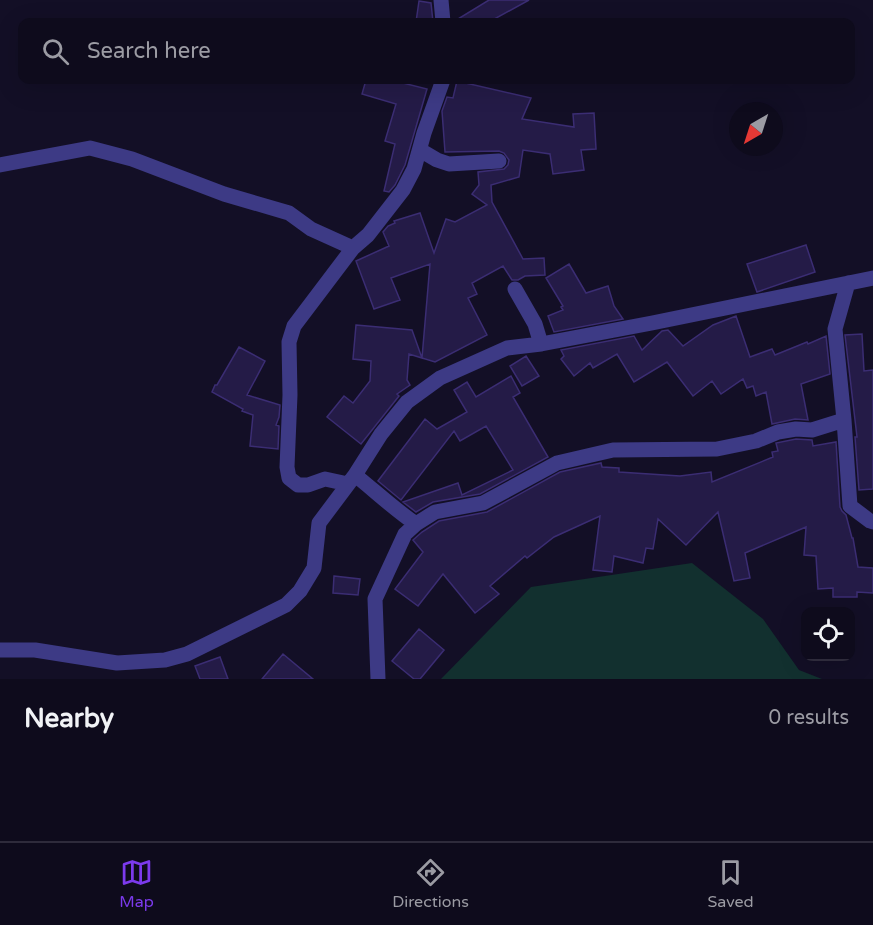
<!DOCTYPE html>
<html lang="en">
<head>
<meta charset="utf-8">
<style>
	body { margin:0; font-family:"Varela Round",sans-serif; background:#171425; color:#f1f3f6 }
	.controls { position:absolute; right:18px; bottom:18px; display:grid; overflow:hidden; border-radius:12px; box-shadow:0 6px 24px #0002 }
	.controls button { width:54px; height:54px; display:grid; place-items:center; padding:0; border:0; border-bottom:2px solid #2e2b3b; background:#0e0b1c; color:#f1f3f6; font:30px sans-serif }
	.compass { position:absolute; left:729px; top:102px; width:54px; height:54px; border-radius:50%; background:#0e0b1c; box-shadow:0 6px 24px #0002; rotate:219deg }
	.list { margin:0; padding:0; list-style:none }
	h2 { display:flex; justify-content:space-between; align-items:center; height:78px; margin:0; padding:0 24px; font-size:26px }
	h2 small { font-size:20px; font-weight:400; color:#9b9ba3 }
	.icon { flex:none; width:33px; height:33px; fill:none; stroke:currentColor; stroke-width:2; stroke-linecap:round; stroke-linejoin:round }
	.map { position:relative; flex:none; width:873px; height:679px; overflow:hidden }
	.search { position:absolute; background:#0e0b1c; box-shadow:0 6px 24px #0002; left:18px; right:18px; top:18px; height:66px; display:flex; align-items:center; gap:15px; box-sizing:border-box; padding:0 21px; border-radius:12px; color:#9b9ba3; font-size:22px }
	.sheet { height:162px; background:#0e0b1c }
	nav { display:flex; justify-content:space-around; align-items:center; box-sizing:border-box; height:84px; border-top:2px solid #2e2b3b; background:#0e0b1c; font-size:16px; color:#9b9ba3 }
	nav a { display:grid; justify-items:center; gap:3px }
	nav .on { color:#7c3aed }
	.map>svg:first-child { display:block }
	.green { fill:#12302f }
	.building { fill:#241b47; stroke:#3b2d73; stroke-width:1.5 }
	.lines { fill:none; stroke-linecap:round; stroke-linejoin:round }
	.minor { stroke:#3d3a85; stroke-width:15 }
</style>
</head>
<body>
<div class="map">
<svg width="873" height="679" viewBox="0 0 873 679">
	<rect width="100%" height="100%" fill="#130f26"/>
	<!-- green -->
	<path class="green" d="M 692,563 L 763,619 L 799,670 L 822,679 L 441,679 L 531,587 Z"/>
	<!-- building -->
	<path class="building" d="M 489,0 L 529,0 L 489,22 L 453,22 Z
		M 419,1 L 431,3 L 433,22 L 416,22 Z
		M 366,80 L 391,80 L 427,89 L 405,165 L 395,185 L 389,192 L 384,191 L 395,144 L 385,141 L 396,104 L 362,94 Z
		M 457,81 L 531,98 L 522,119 L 574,127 L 573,114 L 594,113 L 596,149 L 581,150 L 584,170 L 553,174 L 550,154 L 523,150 L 519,177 L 491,185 L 492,202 L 523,259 L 544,258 L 545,275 L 525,276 L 518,280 L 512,280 L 503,266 L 472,283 L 477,294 L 468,298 L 487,335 L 435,362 L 422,358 L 430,264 L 391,278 L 400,300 L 374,309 L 356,261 L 389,246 L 383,232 L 388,226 L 395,223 L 394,221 L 420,213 L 434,253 L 446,219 L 455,222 L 487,205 L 472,194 L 479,185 L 478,172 L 504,169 L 508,165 L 509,160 L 504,153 L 499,151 L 445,152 L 442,111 L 447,97 L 453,98 Z
		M 806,245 L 815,272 L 757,292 L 747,264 Z
		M 569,264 L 586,293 L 608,286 L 614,306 L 623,319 L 554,332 L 548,316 L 563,310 L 561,307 L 563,306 L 546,278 Z
		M 736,316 L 750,357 L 772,349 L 775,355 L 807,342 L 808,344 L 826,336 L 830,374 L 801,384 L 808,420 L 795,419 L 772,424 L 766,392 L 756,396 L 753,386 L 747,388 L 743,379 L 721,394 L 712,381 L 693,396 L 667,362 L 634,382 L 617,354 L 593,368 L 590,363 L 574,376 L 561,359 L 564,356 L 561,350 L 634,336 L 642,350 L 662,331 L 668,330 L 683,346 L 713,325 Z
		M 356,325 L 412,330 L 422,358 L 409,354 L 407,380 L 410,385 L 397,394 L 399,396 L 361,444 L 327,417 L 344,396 L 353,403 L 370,381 L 371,361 L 353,359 Z
		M 862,334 L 864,371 L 873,370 L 873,489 L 859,490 L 855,437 L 857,437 L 845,335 Z
		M 239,347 L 265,361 L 247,395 L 280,405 L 279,417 L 276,425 L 279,426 L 278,449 L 250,446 L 253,415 L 242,411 L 243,409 L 212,392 L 215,385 L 217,385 Z
		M 526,356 L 539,376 L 522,386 L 510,366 Z
		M 511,376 L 520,393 L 513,397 L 548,457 L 480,494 L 433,502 L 416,512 L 403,502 L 458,483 L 462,495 L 513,470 L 486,426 L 460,441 L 454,431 L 401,500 L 378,481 L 425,419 L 437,429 L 467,412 L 454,390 L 467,382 L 476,397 Z
		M 796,439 L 812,440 L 813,446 L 836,442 L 840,507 L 842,511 L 846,515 L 852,538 L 853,538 L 858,567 L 873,568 L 873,593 L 857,592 L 857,597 L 833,597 L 833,588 L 818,589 L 816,556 L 804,555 L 806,527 L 745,553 L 750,578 L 734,581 L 718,512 L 686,545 L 658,519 L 653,549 L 646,548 L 643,563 L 614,556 L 612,572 L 593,570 L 600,516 L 554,537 L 527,558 L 525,556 L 490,586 L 499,594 L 475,613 L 443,574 L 418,606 L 395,589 L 423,552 L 413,540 L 422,532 L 439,521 L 487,512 L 560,472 L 601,463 L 602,467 L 619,468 L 619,472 L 680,476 L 711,472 L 712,482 L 773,457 L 772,452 L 778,451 L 776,443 Z
		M 334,576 L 360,579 L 358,595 L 333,593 Z
		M 419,629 L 444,650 L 420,679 L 414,679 L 392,661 Z
		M 283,654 L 313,679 L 262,679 Z
		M 220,657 L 228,679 L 200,679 L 195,666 Z"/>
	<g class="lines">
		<!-- minor -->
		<path class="minor" d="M 441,0 L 443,22
			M 420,150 L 437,160 L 449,164 L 499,161
			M 0,165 L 90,148 L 132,159 L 224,194 L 289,213 L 311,229 L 353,248
			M 515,289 L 535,324 L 541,344
			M 844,420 L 850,506 L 870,521 L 873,522
			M 355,475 C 375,491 394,509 416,524
			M 348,484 L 325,479 L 308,485 L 298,485 L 289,478 L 287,467 L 290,395 L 289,342 L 294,326 L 353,248 L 368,235 L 403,190 L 414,169 L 424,133 L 443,80
			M 0,650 L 35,650 L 117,663 L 165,660 L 187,654 L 286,605 L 300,591 L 314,568 L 319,523 L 355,475 L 381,434 L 407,402 L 440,378 L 507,348 L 541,344 L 652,323 L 873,278
			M 378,679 L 375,599 L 405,534 L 416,524 L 435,512 L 483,503 L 557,463 L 613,450 L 717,449 L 756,441 L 778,432 L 796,429 L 812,430 L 844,420 L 835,329 L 848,283"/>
	</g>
</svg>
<div class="controls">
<button><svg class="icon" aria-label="locate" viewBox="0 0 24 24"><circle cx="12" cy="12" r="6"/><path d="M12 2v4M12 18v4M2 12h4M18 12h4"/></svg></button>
</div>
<svg class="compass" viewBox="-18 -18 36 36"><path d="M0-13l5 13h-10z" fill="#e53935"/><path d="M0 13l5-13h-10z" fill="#9b9ba3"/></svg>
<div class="search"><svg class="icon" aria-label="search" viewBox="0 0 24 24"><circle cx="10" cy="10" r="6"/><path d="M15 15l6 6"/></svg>Search here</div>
</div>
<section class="sheet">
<h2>Nearby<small>0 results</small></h2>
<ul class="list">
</ul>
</section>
<nav>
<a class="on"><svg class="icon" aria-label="map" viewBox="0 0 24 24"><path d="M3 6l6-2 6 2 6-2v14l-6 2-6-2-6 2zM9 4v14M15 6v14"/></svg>Map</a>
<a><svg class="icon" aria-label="directions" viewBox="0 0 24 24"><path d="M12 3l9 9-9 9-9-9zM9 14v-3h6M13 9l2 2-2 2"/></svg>Directions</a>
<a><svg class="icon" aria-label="saved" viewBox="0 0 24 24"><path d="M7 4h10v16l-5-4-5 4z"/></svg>Saved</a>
</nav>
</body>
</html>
